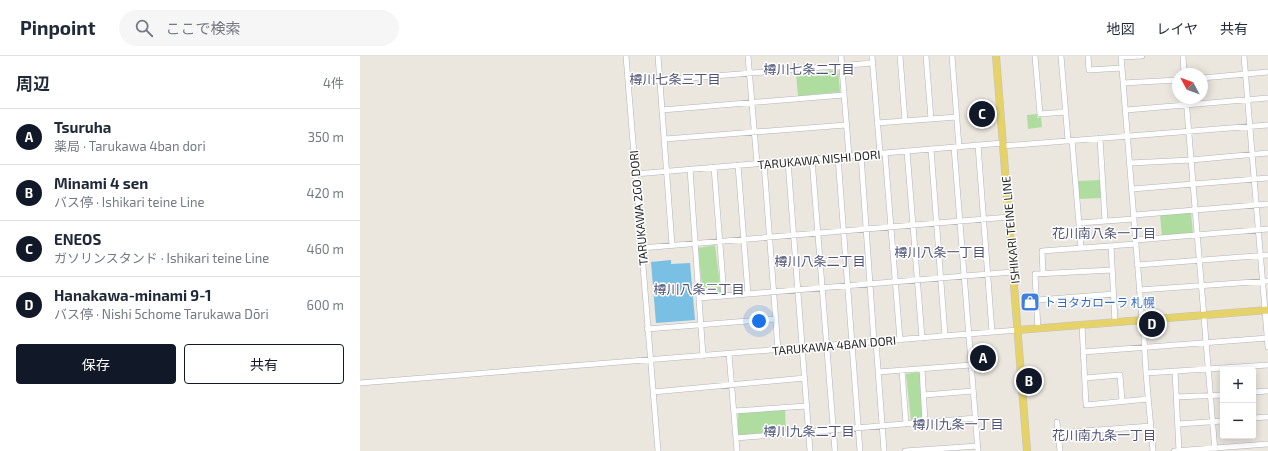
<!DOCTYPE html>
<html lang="ja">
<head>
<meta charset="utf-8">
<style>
	body { margin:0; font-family:"Exo 2","Noto Sans JP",sans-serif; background:#f6f6f7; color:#1f2937 }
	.controls { position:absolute; right:12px; bottom:12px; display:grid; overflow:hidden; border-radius:4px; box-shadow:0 2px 10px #0003 }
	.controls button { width:36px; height:36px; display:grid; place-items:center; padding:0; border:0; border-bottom:1px solid #e0e1e3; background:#fff; color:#1f2937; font:20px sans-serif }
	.compass { position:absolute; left:812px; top:12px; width:36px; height:36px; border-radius:50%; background:#fff; box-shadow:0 2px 10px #0003; rotate:311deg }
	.you { position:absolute; left:399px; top:265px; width:14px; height:14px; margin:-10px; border:3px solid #fff; border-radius:50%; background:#1a73e8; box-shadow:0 0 0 6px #1a73e833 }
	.badge { display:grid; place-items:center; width:26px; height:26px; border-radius:50%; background:#111827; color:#fff; font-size:13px; font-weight:700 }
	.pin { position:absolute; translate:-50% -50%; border:2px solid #fff; box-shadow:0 1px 4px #0006 }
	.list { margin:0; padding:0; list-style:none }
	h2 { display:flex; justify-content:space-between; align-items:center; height:52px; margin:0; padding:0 16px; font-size:17px }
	h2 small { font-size:13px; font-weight:400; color:#747a83 }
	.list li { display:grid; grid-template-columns:26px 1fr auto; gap:12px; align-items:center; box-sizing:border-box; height:56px; padding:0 16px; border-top:1px solid #e0e1e3 }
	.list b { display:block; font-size:15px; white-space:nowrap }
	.list p { margin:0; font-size:13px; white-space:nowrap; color:#747a83 }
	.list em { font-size:13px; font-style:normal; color:#747a83 }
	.actions { display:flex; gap:8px; padding:12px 16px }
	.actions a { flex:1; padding:9px 0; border:1px solid #111827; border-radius:4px; text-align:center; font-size:14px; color:#111827 }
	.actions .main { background:#111827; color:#fff }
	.icon { flex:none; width:22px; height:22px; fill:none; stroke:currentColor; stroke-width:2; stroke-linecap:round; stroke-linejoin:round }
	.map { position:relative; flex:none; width:908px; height:395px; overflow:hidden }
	header { display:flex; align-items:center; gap:24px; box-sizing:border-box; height:56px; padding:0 20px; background:#fff; border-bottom:1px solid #e0e1e3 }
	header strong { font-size:19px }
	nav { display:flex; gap:22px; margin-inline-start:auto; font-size:14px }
	.search { width:280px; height:36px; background:#f6f6f7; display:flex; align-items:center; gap:10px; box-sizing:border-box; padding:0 14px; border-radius:22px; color:#747a83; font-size:15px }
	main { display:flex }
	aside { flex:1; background:#fff }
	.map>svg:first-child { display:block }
	.green { fill:#afdd9f }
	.water { fill:#7abfe4 }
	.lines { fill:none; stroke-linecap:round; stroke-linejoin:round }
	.minor-casing { stroke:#b1b3bd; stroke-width:6 }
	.major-casing { stroke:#c3c3c3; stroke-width:8 }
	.minor { stroke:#fff; stroke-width:5 }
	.major { stroke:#e5d269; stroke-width:7 }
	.labels { text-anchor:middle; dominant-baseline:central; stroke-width:3; stroke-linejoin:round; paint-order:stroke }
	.street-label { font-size:12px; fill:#2a2a2a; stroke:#fff }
	.shop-label { font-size:12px; fill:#366cbe; stroke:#fff; text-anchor:start }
	.neighbourhood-label { font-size:13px; fill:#4f5377; stroke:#fff }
</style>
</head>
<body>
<header>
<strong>Pinpoint</strong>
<div class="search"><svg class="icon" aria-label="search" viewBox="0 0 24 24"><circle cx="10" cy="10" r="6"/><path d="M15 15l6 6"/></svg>ここで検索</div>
<nav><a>地図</a><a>レイヤ</a><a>共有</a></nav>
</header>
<main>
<aside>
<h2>周辺<small>4件</small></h2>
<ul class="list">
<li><span class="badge">A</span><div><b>Tsuruha</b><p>薬局 · Tarukawa 4ban dori</p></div><em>350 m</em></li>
<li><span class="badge">B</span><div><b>Minami 4 sen</b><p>バス停 · Ishikari teine Line</p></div><em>420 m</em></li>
<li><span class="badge">C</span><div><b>ENEOS</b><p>ガソリンスタンド · Ishikari teine Line</p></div><em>460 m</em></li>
<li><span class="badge">D</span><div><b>Hanakawa-minami 9-1</b><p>バス停 · Nishi 5chome Tarukawa Dōri</p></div><em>600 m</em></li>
</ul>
<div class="actions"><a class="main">保存</a><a>共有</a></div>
</aside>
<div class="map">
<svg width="908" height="395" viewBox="0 0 908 395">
	<rect width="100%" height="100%" fill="#ebe6de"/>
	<!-- green -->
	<path class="green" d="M 478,14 L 480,36 L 438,40 L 436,17 Z
		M 677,58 L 677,62 L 681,61 L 682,71 L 668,73 L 667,59 Z
		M 740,124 L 741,142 L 719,143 L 718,125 Z
		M 831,156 L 833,178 L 802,181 L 800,159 Z
		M 355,189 L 361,236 L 343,239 L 338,192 Z
		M 558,316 L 560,317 L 563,363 L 551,365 L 546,318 Z
		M 425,354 L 426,375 L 380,379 L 378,378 L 378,357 Z"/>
	<!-- water -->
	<path class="water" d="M 311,204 L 311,208 L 330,207 L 335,264 L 296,267 L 291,206 Z"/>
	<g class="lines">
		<defs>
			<path id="minor" d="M 266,0 L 298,395
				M 298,0 L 312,189
				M 388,0 L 397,108
				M 481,0 L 489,100
				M 512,0 L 520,97
				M 540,0 L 545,65
				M 566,0 L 571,63
				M 592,0 L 599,91
				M 675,0 L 680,58 L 706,56
				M 701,0 L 708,84
				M 728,0 L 729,14 L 762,12
				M 761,0 L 782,264
				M 823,0 L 824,18
				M 884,0 L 908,291
				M 761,1 L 782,0
				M 842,22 L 908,16
				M 268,27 L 513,7
				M 763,27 L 818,24
				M 826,42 L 855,395
				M 302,54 L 484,39
				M 766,54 L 908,42
				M 517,67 L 597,61
				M 740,82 L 745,165
				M 305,83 L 486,69
				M 712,84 L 721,192
				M 618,89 L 632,276
				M 643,90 L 908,69
				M 594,91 L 618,395
				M 571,93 L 585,280
				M 547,95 L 562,282
				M 525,97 L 540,284
				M 501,99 L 514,286
				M 478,101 L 500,395
				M 452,103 L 475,395
				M 428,105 L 450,395
				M 404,107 L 418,294
				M 770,107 L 831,104 L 908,97
				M 378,109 L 388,238
				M 354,111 L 364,240
				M 330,113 L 343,300
				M 275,118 L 643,87
				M 772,133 L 908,122
				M 774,159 L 908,148
				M 719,167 L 774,163
				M 776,184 L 908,173
				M 751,190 L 755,266
				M 281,192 L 649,161
				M 777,209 L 908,199
				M 683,218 L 682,195 L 776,188
				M 779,234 L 908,225
				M 339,242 L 653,216
				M 677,244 L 754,238
				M 783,264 L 786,317 L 908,309
				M 722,269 L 726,349 L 788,343
				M 287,273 L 415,263
				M 678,273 L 675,218 L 752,214
				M 516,286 L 524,395
				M 723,296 L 908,282
				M 369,298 L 377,395
				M 562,313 L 565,366
				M 542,314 L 546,368
				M 815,315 L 819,395
				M 518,316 L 611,309
				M 786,317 L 793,395
				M 725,322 L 760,319 L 762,345
				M 0,327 L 658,274
				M 293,336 L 445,322
				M 893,336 L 908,335
				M 564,339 L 613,335
				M 816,341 L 863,339
				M 374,355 L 447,350
				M 893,362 L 908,361
				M 697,366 L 700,395
				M 818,368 L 863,365
				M 698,377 L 791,370
				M 376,382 L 616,362
				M 545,395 L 618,390
				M 814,395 L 908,388"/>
			<path id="major" d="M 636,0 L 667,395
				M 658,274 L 908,254"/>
		</defs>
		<!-- minor casing -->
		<use href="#minor" class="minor-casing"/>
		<!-- major casing -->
		<use href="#major" class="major-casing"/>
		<!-- minor -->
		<use href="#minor" class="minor"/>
		<!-- major -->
		<use href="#major" class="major"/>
	</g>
	<!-- icons -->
	<defs>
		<symbol id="shop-square" viewBox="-11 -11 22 22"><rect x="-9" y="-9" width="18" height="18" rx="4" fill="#3f7fe0" stroke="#fff"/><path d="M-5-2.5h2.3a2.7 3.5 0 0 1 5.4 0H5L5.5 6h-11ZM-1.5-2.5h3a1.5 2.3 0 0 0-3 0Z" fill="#fff"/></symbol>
	</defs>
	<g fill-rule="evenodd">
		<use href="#shop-square" x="659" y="235" width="22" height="22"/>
	</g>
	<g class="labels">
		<!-- street labels -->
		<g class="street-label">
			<text transform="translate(459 103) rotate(-5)">TARUKAWA NISHI DORI</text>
			<text transform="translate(278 152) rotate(-95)">TARUKAWA 2GO DORI</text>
			<text transform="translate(650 174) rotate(-95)">ISHIKARI TEINE LINE</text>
			<text transform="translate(474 289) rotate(-5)">TARUKAWA 4BAN DORI</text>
		</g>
		<!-- shop labels -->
		<g class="shop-label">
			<text x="684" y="246">トヨタカローラ 札幌</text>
		</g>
		<!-- neighbourhood labels -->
		<g class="neighbourhood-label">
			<text x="449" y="13">樽川七条二丁目</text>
			<text x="315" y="23">樽川七条三丁目</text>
			<text x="744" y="177">花川南八条一丁目</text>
			<text x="580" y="196">樽川八条一丁目</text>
			<text x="460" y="205">樽川八条二丁目</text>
			<text x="339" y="233">樽川八条三丁目</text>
			<text x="598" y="368">樽川九条一丁目</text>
			<text x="449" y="375">樽川九条二丁目</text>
			<text x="744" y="379">花川南九条一丁目</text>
		</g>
	</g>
</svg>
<div class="controls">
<button>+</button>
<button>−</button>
</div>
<svg class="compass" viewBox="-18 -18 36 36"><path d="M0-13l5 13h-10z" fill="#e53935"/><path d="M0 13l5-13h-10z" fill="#747a83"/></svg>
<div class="you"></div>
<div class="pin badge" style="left:623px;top:302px">A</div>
<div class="pin badge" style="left:669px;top:325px">B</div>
<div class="pin badge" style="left:622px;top:58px">C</div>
<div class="pin badge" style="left:792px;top:268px">D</div>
</div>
</main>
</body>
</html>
